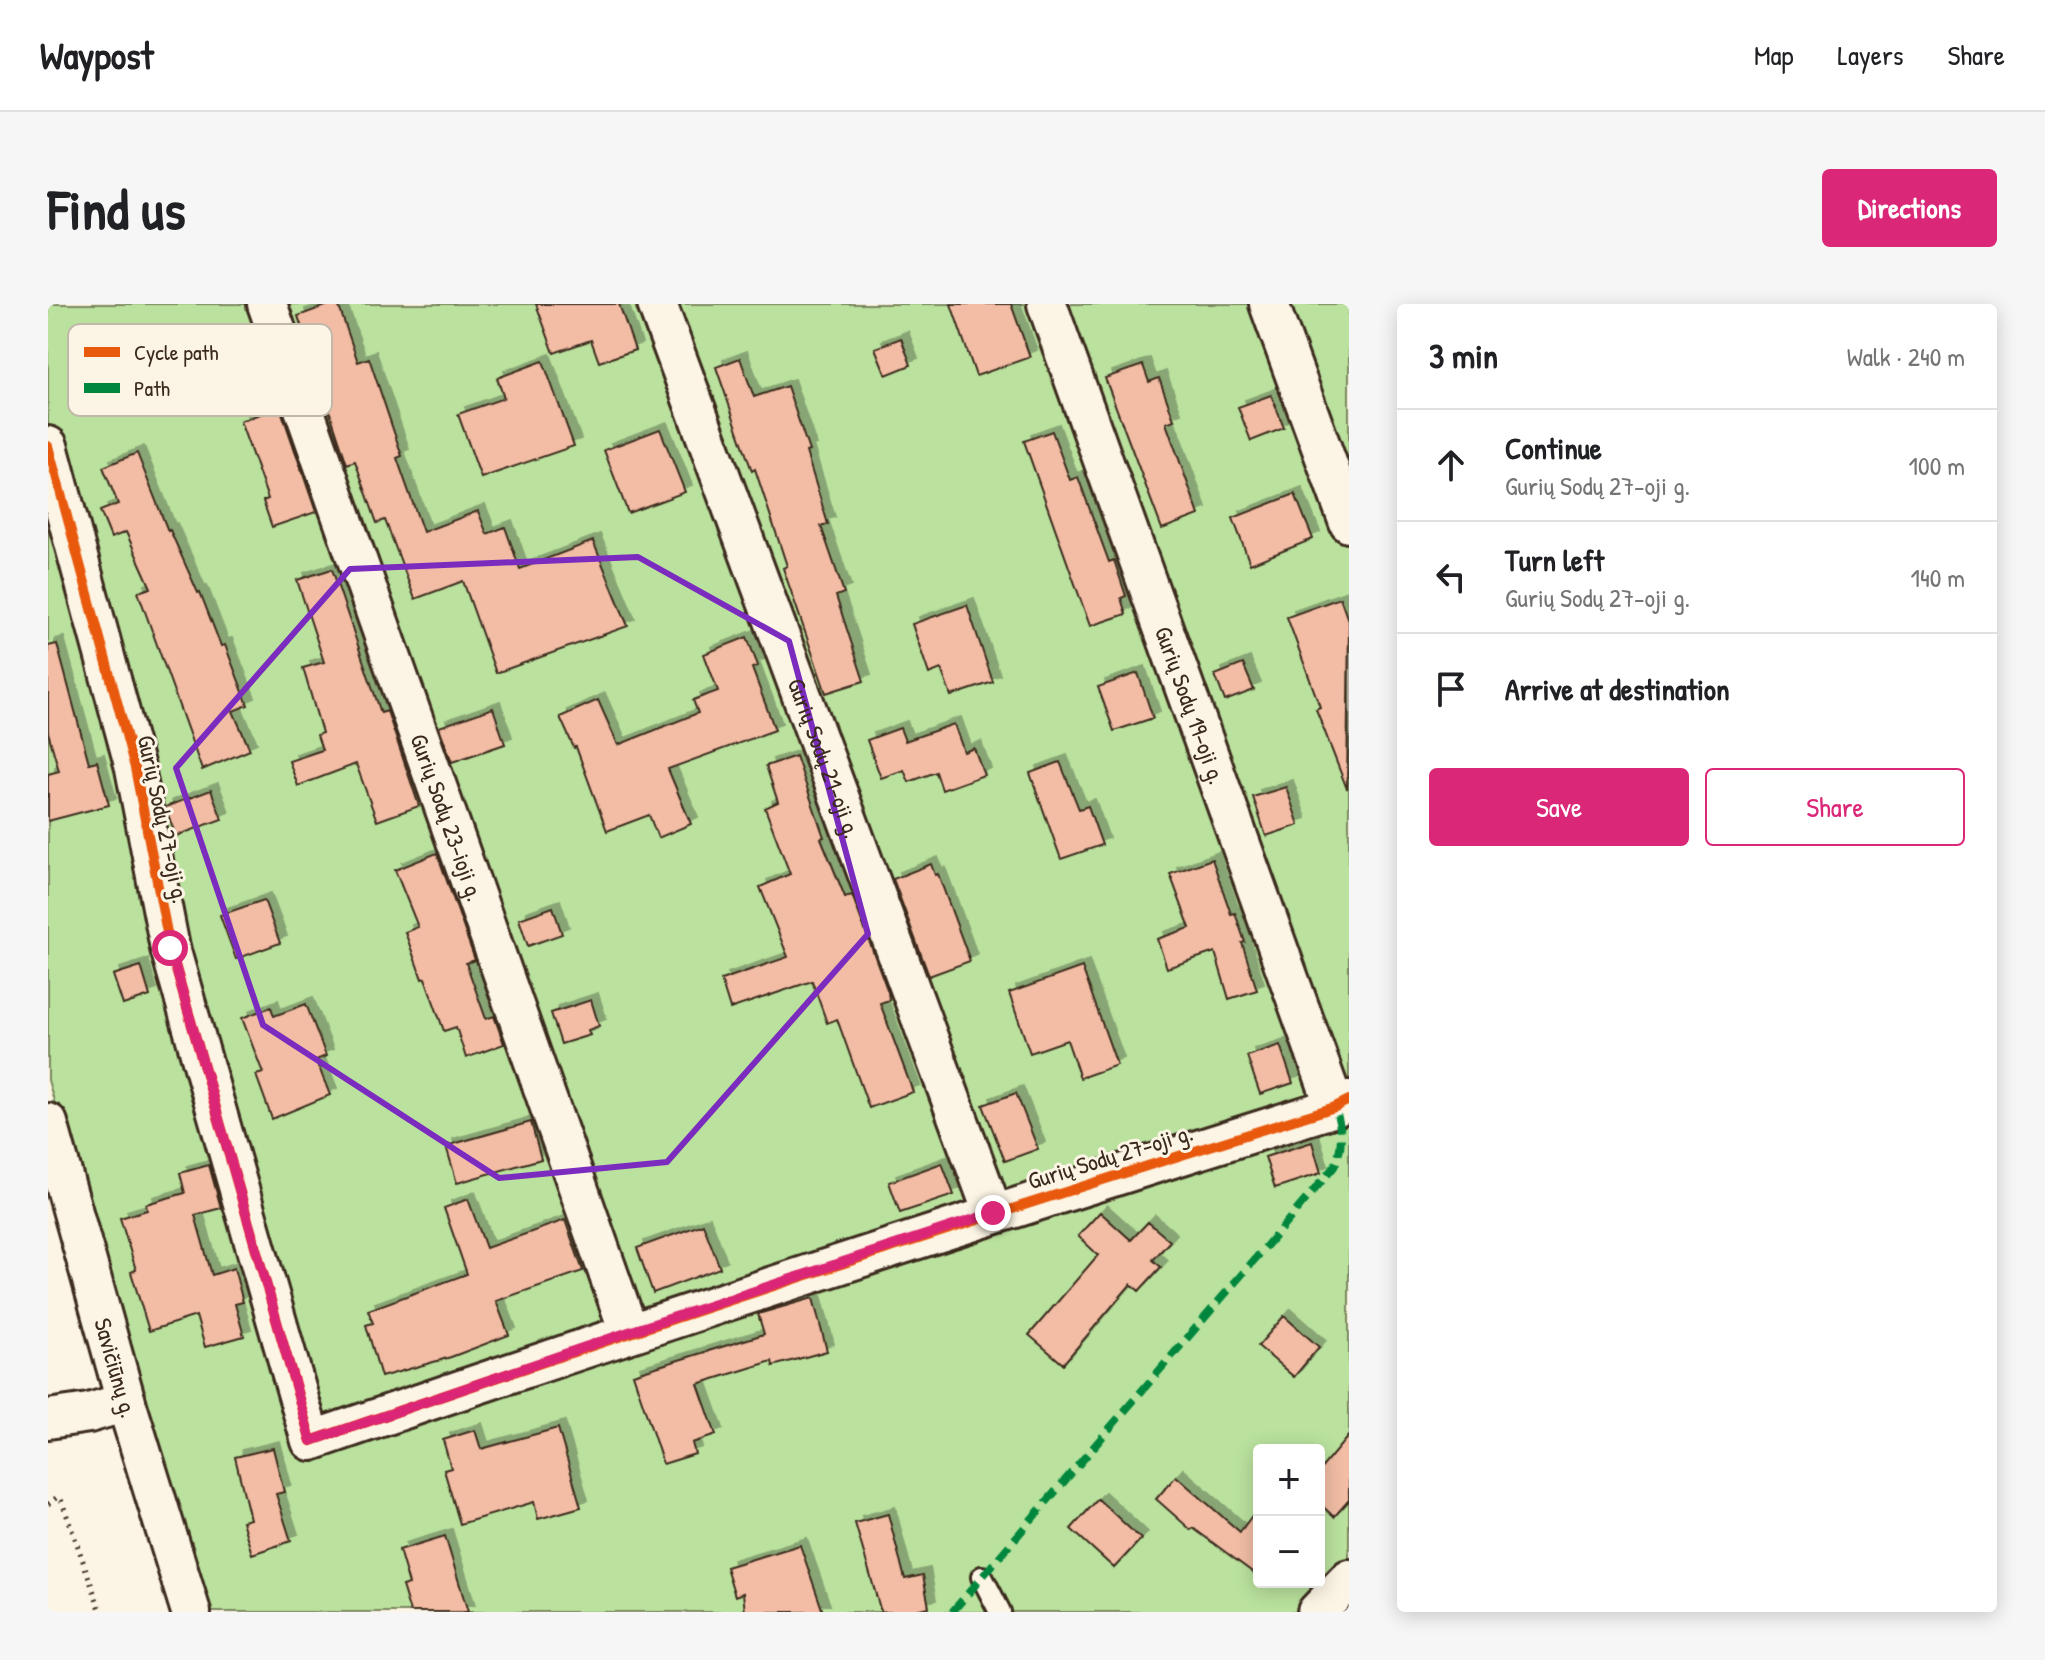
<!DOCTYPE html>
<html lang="en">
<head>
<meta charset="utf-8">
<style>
	body { margin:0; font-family:"Patrick Hand",sans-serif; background:#f6f6f6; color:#202124 }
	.controls { position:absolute; right:24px; bottom:24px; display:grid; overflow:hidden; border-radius:8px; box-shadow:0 4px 20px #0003 }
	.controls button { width:72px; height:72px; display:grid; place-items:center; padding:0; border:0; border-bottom:2px solid #e0e0e0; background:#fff; color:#202124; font:40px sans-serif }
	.stop { position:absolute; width:24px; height:24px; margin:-18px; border:6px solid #db2777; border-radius:50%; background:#fff }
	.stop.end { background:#db2777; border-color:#fff; box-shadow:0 2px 8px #0008 }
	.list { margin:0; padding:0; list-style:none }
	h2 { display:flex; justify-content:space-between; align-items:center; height:104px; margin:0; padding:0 32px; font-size:34px }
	h2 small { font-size:26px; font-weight:400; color:#757577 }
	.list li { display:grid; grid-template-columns:52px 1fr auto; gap:24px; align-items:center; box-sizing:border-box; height:112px; padding:0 32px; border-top:2px solid #e0e0e0 }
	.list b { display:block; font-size:30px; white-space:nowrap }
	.list p { margin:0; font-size:26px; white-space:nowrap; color:#757577 }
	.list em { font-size:26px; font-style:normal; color:#757577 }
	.actions { display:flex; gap:16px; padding:24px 32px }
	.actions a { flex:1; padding:18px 0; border:2px solid #db2777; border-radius:8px; text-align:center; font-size:28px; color:#db2777 }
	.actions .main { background:#db2777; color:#fff }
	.icon { flex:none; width:44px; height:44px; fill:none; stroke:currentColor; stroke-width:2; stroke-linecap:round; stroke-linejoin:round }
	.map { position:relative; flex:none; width:1301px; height:1308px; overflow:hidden; border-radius:8px }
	header { display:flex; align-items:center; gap:48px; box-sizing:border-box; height:112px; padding:0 40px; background:#fff; border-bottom:2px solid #e0e0e0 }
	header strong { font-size:38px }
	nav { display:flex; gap:44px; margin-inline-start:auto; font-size:28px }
	.intro { display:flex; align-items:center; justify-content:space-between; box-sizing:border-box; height:192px; padding:0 48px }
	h1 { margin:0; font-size:56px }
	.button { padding:20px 36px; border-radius:8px; background:#db2777; color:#fff; font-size:28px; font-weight:700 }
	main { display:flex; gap:48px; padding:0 48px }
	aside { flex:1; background:#fff; border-radius:8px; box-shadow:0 4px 20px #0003 }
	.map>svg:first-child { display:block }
	.green { fill:#bae29e; stroke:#7a865e; stroke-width:2; fill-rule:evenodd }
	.building { fill:#f2bda4; stroke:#3b2a1e; stroke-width:2; filter:url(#shadow) }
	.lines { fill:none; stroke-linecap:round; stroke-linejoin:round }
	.lane-casing { stroke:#3b2a1e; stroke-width:26 }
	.street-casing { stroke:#3b2a1e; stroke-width:44 }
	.path { stroke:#3b2a1e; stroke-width:5; stroke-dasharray:2 6; stroke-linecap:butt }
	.lane { stroke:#fcf5e5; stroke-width:20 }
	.street { stroke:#fcf5e5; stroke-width:38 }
	.quiet { stroke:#00873e; stroke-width:8; stroke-dasharray:16 8; stroke-linecap:butt }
	.cycleway-casing { stroke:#fcf5e5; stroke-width:15 }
	.cycleway { stroke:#e8590c; stroke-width:10 }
	.route { stroke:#db2777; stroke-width:10 }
	.marked { fill:none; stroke:#7b2cbf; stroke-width:6; stroke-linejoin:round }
	.labels { text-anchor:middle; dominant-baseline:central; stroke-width:6; stroke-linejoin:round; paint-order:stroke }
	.street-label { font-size:24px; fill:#3b2a1e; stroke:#fcf5e5 }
	.key { fill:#fcf5e5; stroke:#c2b8a9; stroke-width:2 }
	.key-label { font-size:22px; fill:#3b2a1e }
</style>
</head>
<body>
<header>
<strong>Waypost</strong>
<nav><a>Map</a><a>Layers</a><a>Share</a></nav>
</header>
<div class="intro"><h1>Find us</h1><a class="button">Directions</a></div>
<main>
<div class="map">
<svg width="1301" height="1308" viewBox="0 0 1301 1308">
	<defs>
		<filter id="shadow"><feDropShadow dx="7" dy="-7" stdDeviation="0" flood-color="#0004"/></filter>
	</defs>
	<rect width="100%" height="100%" fill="#fcf5e5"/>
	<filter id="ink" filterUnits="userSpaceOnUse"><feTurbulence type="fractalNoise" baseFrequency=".0125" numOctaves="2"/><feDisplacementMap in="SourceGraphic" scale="16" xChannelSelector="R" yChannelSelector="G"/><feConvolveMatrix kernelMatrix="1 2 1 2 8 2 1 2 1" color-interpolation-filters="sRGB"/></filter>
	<g filter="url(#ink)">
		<!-- green -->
		<path class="green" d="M 0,0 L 1301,0 L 1301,1308 L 155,1308 L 0,776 ZM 1211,1146 L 1271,1146 L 1271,1278 L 1211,1278 Z"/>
		<!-- building -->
		<path class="building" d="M 283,0 L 290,0 L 310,58 L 321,54 L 354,152 L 349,154 L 375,228 L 430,207 L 439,230 L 457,223 L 472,265 L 545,237 L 580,322 L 448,369 L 415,277 L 367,295 L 337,216 L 329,219 L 307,157 L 299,160 L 250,12 Z
			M 488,0 L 571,0 L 587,46 L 551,58 L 543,36 L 506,49 Z
			M 903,0 L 963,0 L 982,53 L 928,72 Z
			M 853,34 L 863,61 L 838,71 L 827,44 Z
			M 692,54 L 706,93 L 739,82 L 761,147 L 758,148 L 780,220 L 773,222 L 796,289 L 788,292 L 816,377 L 778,389 L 735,264 L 739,262 L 707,165 L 704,167 L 668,63 Z
			M 495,57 L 526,142 L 433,174 L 410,110 L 456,94 L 449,74 Z
			M 1095,61 L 1101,78 L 1111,74 L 1126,116 L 1118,119 L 1151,211 L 1114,225 L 1057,74 Z
			M 1223,91 L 1236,124 L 1203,137 L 1190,103 Z
			M 232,103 L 268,208 L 224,223 L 215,197 L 220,195 L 192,117 Z
			M 612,125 L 637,188 L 580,209 L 556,146 Z
			M 1004,127 L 1022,176 L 1030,173 L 1061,258 L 1066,256 L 1078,292 L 1073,294 L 1078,310 L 1042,322 L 976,137 Z
			M 89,149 L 120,227 L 122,226 L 150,289 L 152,288 L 173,342 L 177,341 L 200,401 L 185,407 L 202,446 L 154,466 L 90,288 L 103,284 L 78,228 L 63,234 L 52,207 L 70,200 L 55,163 Z
			M 1247,190 L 1265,235 L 1202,260 L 1185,214 Z
			M 284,265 L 333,409 L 339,407 L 371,502 L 329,517 L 308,460 L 250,482 L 241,457 L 274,446 L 269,431 L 274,429 L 255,364 L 276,358 L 249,276 Z
			M 1292,294 L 1301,319 L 1299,485 L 1268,405 L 1272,403 L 1239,313 Z
			M 919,301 L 945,378 L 903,392 L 893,365 L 881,370 L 864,320 Z
			M 699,333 L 710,362 L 704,364 L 727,426 L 620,465 L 643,520 L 610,534 L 601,511 L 559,527 L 528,443 L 526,444 L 512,413 L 550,396 L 570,441 L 650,409 L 645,396 L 670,387 L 656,350 Z
			M 9,340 L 41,459 L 49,457 L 61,501 L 0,517 L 0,470 L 11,467 L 0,428 L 0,342 Z
			M 1195,360 L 1206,386 L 1177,397 L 1167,371 Z
			M 1090,369 L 1105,414 L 1066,427 L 1050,383 Z
			M 445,404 L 457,440 L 404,458 L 391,423 Z
			M 906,420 L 916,448 L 926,444 L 936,471 L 894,486 L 888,468 L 861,478 L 856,466 L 833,474 L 819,436 L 852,424 L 857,437 Z
			M 748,452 L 776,533 L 773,534 L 797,593 L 804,591 L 840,688 L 841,696 L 832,699 L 865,788 L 821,804 L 789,715 L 779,719 L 764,677 L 682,705 L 673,676 L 740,653 L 712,583 L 742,570 L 717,504 L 730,498 L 718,462 Z
			M 1012,458 L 1031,505 L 1040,502 L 1054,541 L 1013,555 L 982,469 Z
			M 1238,483 L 1251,521 L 1218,532 L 1205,493 Z
			M 163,486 L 174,515 L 128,532 L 117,503 Z
			M 389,549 L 427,656 L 418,659 L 438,715 L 446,712 L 456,740 L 418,754 L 408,723 L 396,727 L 377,674 L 374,675 L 357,628 L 370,623 L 347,566 Z
			M 1164,555 L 1183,610 L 1187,609 L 1197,638 L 1194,639 L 1209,686 L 1181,695 L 1167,648 L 1119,664 L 1109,635 L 1142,624 L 1122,570 Z
			M 883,560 L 887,571 L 890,570 L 922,657 L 881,672 L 845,575 Z
			M 216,596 L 232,639 L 188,655 L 172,611 Z
			M 505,603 L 514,630 L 480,642 L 471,615 Z
			M 93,662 L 102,692 L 75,701 L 65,671 Z
			M 1034,663 L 1069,761 L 1032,774 L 1019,736 L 982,749 L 961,689 Z
			M 543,696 L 551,722 L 540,726 L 542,731 L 513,740 L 503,709 Z
			M 258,700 L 278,752 L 268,756 L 282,791 L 224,815 L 208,771 L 215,769 L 194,714 L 223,703 L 226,712 Z
			M 1232,741 L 1245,779 L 1212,790 L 1199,752 Z
			M 968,789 L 990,845 L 957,857 L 935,801 Z
			M 483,818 L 493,855 L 409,879 L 398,842 Z
			M 1264,838 L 1273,869 L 1227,884 L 1217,853 Z
			M 894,859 L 906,891 L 852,909 L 841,878 Z
			M 161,861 L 173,904 L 147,911 L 164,971 L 186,964 L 195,998 L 187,1000 L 196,1032 L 157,1043 L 148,1012 L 101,1027 L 83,968 L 88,966 L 72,914 L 99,906 L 98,900 L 137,889 L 132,869 Z
			M 420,895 L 438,944 L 517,916 L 535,967 L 448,997 L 461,1031 L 403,1053 L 333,1073 L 318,1021 L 325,1019 L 320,1006 L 419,970 L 396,904 Z
			M 1052,908 L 1083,936 L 1100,918 L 1122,937 L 1105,956 L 1113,963 L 1091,987 L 1083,980 L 1015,1060 L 981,1031 L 1050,951 L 1030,932 Z
			M 655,920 L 672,964 L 605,989 L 589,944 Z
			M 765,994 L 779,1047 L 725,1062 L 724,1057 L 650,1080 L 668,1131 L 644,1139 L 647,1150 L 615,1160 L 585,1070 L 716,1030 L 710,1010 Z
			M 1236,1012 L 1271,1043 L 1246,1073 L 1210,1042 Z
			M 510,1124 L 533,1203 L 490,1215 L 486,1198 L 412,1220 L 396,1166 L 403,1164 L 395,1136 L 427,1126 L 433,1145 Z
			M 1301,1131 L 1301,1196 L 1286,1213 L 1271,1199 L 1271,1167 Z
			M 225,1144 L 236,1188 L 228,1190 L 243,1237 L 204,1250 L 194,1217 L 202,1215 L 187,1153 Z
			M 1128,1172 L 1192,1228 L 1211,1202 L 1211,1273 L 1145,1224 L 1143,1226 L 1108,1195 Z
			M 1050,1195 L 1093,1235 L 1066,1264 L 1023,1225 Z
			M 840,1210 L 857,1275 L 875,1271 L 881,1303 L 857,1308 L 833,1308 L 807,1219 Z
			M 397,1232 L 420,1308 L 362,1308 L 354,1282 L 361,1280 L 351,1246 Z
			M 752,1241 L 775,1308 L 697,1308 L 695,1289 L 687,1292 L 678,1263 Z"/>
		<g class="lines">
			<defs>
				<path id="lane" d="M 934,1273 L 952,1308"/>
				<g id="street">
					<path id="s1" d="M 219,0 L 581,1028"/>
					<path id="s2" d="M 609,0 L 945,909"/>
					<path id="s3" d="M 999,0 L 1287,803"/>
					<path d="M 1221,0 L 1301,219"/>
					<path d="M 0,142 L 87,464 L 122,644 L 263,1137 C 602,1020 944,910 1287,803 L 1301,796"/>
					<path id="s4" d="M 0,819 L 78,1098 L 143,1308"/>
					<path d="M 0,1115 L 41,1109 L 78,1098"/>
					<path d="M 1269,1308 L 1301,1275"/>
				</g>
			</defs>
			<!-- lane casing -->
			<use href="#lane" class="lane-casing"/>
			<!-- street casing -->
			<use href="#street" class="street-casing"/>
			<!-- path -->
			<path class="path" d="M 0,1200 L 8,1194 L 13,1195 L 53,1308"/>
			<!-- lane -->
			<use href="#lane" class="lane"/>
			<!-- street -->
			<use href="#street" class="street"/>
			<!-- quiet -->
			<path class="quiet" d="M 904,1308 L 1286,863 C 1296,840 1294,826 1287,803"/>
			<defs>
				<path id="cycleway" d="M 0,142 L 87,464 L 122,644 L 263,1137 C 602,1020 944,910 1287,803 L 1301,796"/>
			</defs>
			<!-- cycleway casing -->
			<use href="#cycleway" class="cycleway-casing"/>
			<!-- cycleway -->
			<use href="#cycleway" class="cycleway"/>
		</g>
	</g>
	<g class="lines" filter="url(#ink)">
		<!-- route -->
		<path class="route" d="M 122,644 L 263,1137 L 581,1028 L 945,909"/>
	</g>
	<!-- marked area -->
	<path class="marked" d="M 590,253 L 741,337 L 820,630 L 619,858 L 451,874 L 215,721 L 128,464 L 302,265 Z"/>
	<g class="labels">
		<!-- street labels -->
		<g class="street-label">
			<text stroke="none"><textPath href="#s3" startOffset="426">Gurių Sodų 19-oji g.</textPath></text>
			<text stroke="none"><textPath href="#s2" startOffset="484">Gurių Sodų 21-oji g.</textPath></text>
			<text stroke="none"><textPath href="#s1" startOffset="544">Gurių Sodų 23-ioji g.</textPath></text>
			<text transform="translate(116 515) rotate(78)">Gurių Sodų 27-oji g.</text>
			<text transform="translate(1062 852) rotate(-17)">Gurių Sodų 27-oji g.</text>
			<text stroke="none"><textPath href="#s4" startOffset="254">Savičiūnų g.</textPath></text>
		</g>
	</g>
	<!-- legend -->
	<rect x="20" y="20" width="264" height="92" rx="12" class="key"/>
	<rect x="36" y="43" width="36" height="10" fill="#e8590c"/>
	<rect x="36" y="79" width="36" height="10" fill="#00873e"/>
	<g class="key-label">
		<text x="86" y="56">Cycle path</text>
		<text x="86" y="92">Path</text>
	</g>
</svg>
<div class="controls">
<button>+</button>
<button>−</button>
</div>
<div class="stop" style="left:122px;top:644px"></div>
<div class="stop end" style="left:945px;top:909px"></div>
</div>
<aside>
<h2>3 min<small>Walk · 240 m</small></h2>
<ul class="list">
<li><svg class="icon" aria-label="ahead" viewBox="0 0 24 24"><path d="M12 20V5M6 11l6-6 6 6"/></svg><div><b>Continue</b><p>Gurių Sodų 27-oji g.</p></div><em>100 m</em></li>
<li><svg class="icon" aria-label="left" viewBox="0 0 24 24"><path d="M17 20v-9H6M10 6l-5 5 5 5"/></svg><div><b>Turn left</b><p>Gurių Sodų 27-oji g.</p></div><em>140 m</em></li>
<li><svg class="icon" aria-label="arrive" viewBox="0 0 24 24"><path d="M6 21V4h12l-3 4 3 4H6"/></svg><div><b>Arrive at destination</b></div></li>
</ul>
<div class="actions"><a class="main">Save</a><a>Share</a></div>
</aside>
</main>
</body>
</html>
